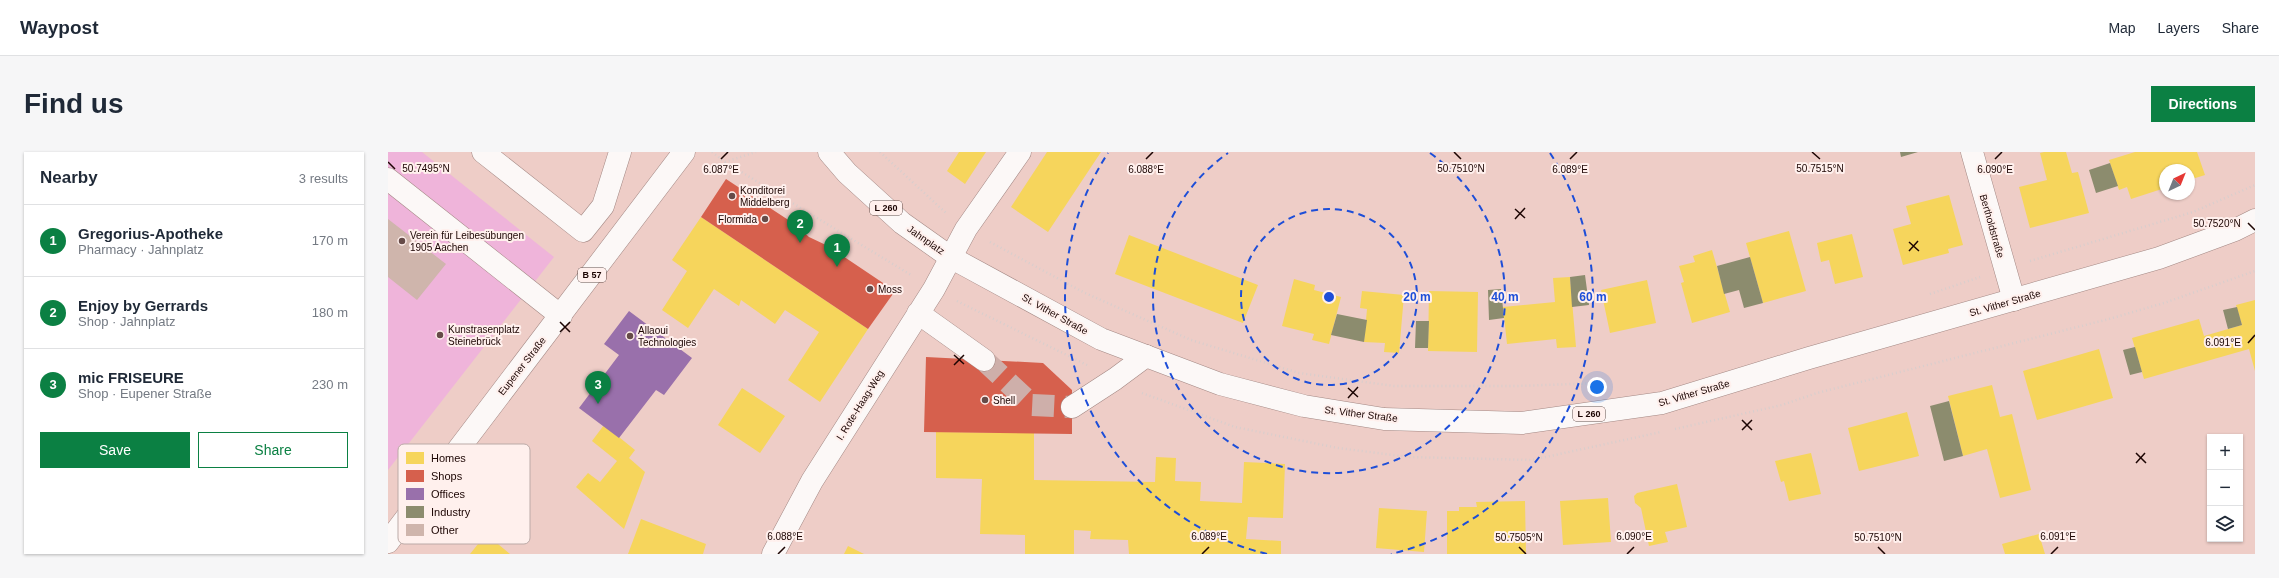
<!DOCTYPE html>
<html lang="en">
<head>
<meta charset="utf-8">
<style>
	body { margin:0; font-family:Helvetica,sans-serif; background:#f6f6f7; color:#1f2937 }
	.controls { position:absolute; right:12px; bottom:12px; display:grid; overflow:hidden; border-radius:0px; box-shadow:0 1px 3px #0004 }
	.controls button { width:36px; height:36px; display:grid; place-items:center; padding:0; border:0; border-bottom:1px solid #e0e1e3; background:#fff; color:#1f2937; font:20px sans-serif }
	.compass { position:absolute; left:1771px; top:12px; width:36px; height:36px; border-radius:50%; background:#fff; box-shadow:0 1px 3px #0004; rotate:43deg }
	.you { position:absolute; left:1209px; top:235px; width:14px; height:14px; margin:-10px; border:3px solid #fff; border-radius:50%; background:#1a73e8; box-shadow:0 0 0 6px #1a73e833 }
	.badge { display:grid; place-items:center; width:26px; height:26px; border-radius:50%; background:#0b8043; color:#fff; font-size:13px; font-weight:700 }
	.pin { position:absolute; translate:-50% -33px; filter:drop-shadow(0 1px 2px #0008) }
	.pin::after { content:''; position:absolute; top:21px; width:14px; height:12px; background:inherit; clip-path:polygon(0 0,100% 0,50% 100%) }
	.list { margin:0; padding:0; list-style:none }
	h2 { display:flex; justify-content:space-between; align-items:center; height:52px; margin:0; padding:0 16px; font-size:17px }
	h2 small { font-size:13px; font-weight:400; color:#747a83 }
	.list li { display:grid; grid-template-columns:26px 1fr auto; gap:12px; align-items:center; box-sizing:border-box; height:72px; padding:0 16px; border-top:1px solid #e0e1e3 }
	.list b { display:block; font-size:15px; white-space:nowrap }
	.list p { margin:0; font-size:13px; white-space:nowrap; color:#747a83 }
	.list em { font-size:13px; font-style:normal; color:#747a83 }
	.actions { display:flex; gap:8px; padding:12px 16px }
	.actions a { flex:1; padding:9px 0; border:1px solid #0b8043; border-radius:0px; text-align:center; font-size:14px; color:#0b8043 }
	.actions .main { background:#0b8043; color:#fff }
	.icon { flex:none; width:22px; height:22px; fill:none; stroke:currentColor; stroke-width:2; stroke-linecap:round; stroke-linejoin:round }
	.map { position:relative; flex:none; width:1867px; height:402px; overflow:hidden; border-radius:0px }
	header { display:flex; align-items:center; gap:24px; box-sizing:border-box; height:56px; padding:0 20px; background:#fff; border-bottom:1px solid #e0e1e3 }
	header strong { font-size:19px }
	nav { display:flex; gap:22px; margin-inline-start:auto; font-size:14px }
	.intro { display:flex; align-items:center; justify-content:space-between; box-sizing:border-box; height:96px; padding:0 24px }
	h1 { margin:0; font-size:28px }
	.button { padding:10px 18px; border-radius:0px; background:#0b8043; color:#fff; font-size:14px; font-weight:700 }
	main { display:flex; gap:24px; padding:0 24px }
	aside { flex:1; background:#fff; border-radius:0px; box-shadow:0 1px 3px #0004 }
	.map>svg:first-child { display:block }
	.green { fill:#efb4da }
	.homes { fill:#f6d55c }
	.shops { fill:#d6604d }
	.offices { fill:#9970ab }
	.industry { fill:#8c8c6e }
	.building { fill:#cfb5ac }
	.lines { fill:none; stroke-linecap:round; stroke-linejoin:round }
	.minor-tunnel { stroke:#ceafaa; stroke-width:22; stroke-dasharray:22 11; stroke-linecap:butt }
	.minor-casing { stroke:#a38884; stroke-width:23 }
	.major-casing { stroke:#a38884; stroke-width:23 }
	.path { stroke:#d8cecd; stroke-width:2.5; stroke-dasharray:1 3; stroke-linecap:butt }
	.minor { stroke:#fcf8f7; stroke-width:22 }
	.major { stroke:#fcf8f7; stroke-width:22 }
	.ticks { fill:none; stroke:#1c0503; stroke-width:1.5 }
	.ring { fill:none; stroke:#1d4ed8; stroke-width:2; stroke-dasharray:7 5 }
	.poi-dot { fill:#664b48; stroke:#fff0ed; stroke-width:1.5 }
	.labels { text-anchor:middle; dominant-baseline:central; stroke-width:4; stroke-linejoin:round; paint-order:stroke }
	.shield { fill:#fff0ed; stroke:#604c49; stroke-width:1 }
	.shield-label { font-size:9px; font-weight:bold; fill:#1c0503 }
	.poi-label { font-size:10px; fill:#1c0503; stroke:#fff0ed; text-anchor:start }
	.street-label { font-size:10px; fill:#1c0503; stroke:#fff0ed }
	.key { fill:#fff0ed; stroke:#bbaaa7; stroke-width:1 }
	.key-label { font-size:11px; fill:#1c0503 }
	.ticks-label { font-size:10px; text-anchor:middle; fill:#1c0503; stroke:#fff0ed; stroke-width:4; stroke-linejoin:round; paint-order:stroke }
	.centre { fill:#1d4ed8; stroke:#fff0ed; stroke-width:2 }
	.ring-label { font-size:12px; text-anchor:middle; font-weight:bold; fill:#1d4ed8; stroke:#fff0ed; stroke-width:4; stroke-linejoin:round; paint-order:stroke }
</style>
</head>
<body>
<header>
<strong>Waypost</strong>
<nav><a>Map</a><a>Layers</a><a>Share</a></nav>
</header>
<div class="intro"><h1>Find us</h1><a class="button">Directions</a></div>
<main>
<aside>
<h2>Nearby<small>3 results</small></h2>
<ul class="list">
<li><span class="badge">1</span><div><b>Gregorius-Apotheke</b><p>Pharmacy · Jahnplatz</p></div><em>170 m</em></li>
<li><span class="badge">2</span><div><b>Enjoy by Gerrards</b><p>Shop · Jahnplatz</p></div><em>180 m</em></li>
<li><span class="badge">3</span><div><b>mic FRISEURE</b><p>Shop · Eupener Straße</p></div><em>230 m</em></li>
</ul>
<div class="actions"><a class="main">Save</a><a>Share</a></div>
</aside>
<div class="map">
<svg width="1867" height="402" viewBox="0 0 1867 402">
	<rect width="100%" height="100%" fill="#eecdc7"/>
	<!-- green -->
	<path class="green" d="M 0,0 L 34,0 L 166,105 L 0,318 Z"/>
	<!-- homes -->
	<path class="homes" d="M 571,0 L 598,0 L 577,32 L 559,19 Z
		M 659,0 L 713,0 L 660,80 L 623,55 Z
		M 1656,0 L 1678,0 L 1684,21 L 1690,20 L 1701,61 L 1642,76 L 1631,35 L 1659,28 L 1652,1 Z
		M 1747,0 L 1809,0 L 1817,23 L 1801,28 L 1801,18 L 1777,18 L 1777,36 L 1743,47 L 1739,35 L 1731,38 L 1721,8 Z
		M 1561,43 L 1575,93 L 1560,97 L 1561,101 L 1515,113 L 1505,77 L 1523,72 L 1518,54 Z
		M 313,65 L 480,177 L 432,250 L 400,228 L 431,180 L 397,158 L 387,172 L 353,148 L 351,154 L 326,137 L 300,176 L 274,158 L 299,119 L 284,108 Z
		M 1401,79 L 1418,139 L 1375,151 L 1358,91 Z
		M 1464,82 L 1475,125 L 1447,132 L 1441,108 L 1433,110 L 1429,91 Z
		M 741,83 L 870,133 L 855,171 L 727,122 Z
		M 1324,98 L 1342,160 L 1304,171 L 1293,131 L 1296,130 L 1291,114 L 1307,110 L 1305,104 Z
		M 1182,125 L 1188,195 L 1169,196 L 1168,187 L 1119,192 L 1115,155 L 1167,150 L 1165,126 Z
		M 906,127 L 927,133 L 926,138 L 953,145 L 941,192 L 924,188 L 926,182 L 894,174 Z
		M 1259,128 L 1268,171 L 1222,181 L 1213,138 Z
		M 974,139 L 1016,143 L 1011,201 L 996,200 L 997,191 L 976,190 L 979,157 L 972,156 Z
		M 1041,139 L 1090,140 L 1089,200 L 1040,199 Z
		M 1867,148 L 1867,219 L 1861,197 L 1756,227 L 1744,186 L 1811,167 L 1816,184 L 1854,173 L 1848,153 Z
		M 1711,197 L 1725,246 L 1649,268 L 1635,219 Z
		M 1604,233 L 1612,265 L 1624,262 L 1643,338 L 1612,346 L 1599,297 L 1575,304 L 1560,244 Z
		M 354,236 L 397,264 L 372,301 L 330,273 Z
		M 1519,260 L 1531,304 L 1471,319 L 1460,276 Z
		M 216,273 L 247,298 L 241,306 L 257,320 L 236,377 L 188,335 L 200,321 L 212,330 L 229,309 L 204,289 Z
		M 548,280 L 646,281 L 646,328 L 767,330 L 768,305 L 788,306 L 787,329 L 813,330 L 812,349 L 854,351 L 856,310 L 897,312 L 895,366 L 860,365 L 858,387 L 893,389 L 893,402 L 741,402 L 740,388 L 702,387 L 703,379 L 686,378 L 686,402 L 637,402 L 637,383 L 592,382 L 594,327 L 548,326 Z
		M 1423,301 L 1433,342 L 1401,349 L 1396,329 L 1393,330 L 1387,309 Z
		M 1289,332 L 1299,375 L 1277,380 L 1280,390 L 1261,394 L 1253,356 L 1247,351 L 1246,344 L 1249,341 Z
		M 1220,346 L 1223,390 L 1175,393 L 1172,349 Z
		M 1137,349 L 1138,402 L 1059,402 L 1059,359 L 1071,359 L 1071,355 L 1089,355 L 1088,350 Z
		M 991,356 L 1039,359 L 1036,400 L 988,396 Z
		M 253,367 L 318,392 L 315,402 L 240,402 Z
		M 98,382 L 122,402 L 82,402 Z
		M 1651,382 L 1657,402 L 1617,402 L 1614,392 Z
		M 460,394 L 476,402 L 456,402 Z"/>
	<!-- shops -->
	<path class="shops" d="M 338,27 L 405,71 L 421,85 L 440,94 L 507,139 L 480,177 L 313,65 Z
		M 538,205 L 655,211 L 684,238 L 684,282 L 536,280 Z"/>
	<!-- offices -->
	<path class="offices" d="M 241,159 L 304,206 L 276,243 L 268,238 L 231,286 L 191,256 L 231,203 L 216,192 Z"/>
	<!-- industry -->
	<path class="industry" d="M 1512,0 L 1530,0 L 1513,5 Z
		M 1722,11 L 1730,34 L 1708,41 L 1701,18 Z
		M 1362,105 L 1375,151 L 1356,156 L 1351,138 L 1336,142 L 1329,114 Z
		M 1197,123 L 1201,153 L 1184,155 L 1182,125 Z
		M 1113,137 L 1116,166 L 1101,168 L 1100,138 Z
		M 1849,155 L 1854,173 L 1840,177 L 1835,158 Z
		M 949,162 L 979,168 L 976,190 L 943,183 Z
		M 1028,169 L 1041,169 L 1040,196 L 1027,196 Z
		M 1747,195 L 1754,220 L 1742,223 L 1735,198 Z
		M 1561,249 L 1575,304 L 1556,309 L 1542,254 Z"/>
	<!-- building -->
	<path class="building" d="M 0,67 L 58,112 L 29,148 L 0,125 Z"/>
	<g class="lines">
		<!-- minor-tunnel -->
		<path class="minor-tunnel" d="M 596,208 L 644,253 L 684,255"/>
		<defs>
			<path id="minor" d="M 95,0 L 195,79 L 215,54 L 232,0
				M 1584,0 L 1626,148
				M 0,27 L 173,164
				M 530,161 L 596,208
				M 684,255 L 727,227 L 758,204
				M 385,402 L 424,329 L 546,137 L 578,77 L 632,0"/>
			<path id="major" d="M 441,0 L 459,21 L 514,71 L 562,105 L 713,187 L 832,232 L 916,254 L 996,267 L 1134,271 L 1274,251 L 1421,206 L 1771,106 L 1847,78 L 1867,68
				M 0,390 L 296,0"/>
		</defs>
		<!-- minor casing -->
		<use href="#minor" class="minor-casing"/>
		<!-- major casing -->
		<use href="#major" class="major-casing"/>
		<!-- path -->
		<path class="path" d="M 324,0 L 337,10 L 523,123
			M 492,0 L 558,61
			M 337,10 L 368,0
			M 602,90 L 697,141 L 803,188 L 911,221 L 1006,234 L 1130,234 L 1212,231
			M 1642,109 L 1805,60 L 1867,33
			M 1542,142 L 1592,125
			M 569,149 L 699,213
			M 754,241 L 847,275 L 950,296 L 1021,305 L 1144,308 L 1273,280
			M 1287,277 L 1394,253 L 1429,241 L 1721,167 L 1776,151 L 1867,119"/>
		<!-- minor -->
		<use href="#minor" class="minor"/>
		<!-- major -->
		<use href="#major" class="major"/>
	</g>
	<!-- ticks -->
	<path class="ticks" d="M 1066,0 L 1073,7M 1424,0 L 1432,7M 333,7 L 340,0M 758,7 L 765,0M 1182,7 L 1189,0M 1607,7 L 1614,0M 0,10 L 7,17M 1127,57 L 1137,66M 1127,67 L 1137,56M 1860,71 L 1867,78M 1521,90 L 1531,99M 1521,99 L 1530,89M 172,170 L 182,180M 172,180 L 182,170M 1860,191 L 1867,183M 566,203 L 576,212M 566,213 L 576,203M 960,236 L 970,245M 960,246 L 970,235M 1354,268 L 1364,278M 1354,278 L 1364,268M 1748,301 L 1758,311M 1748,311 L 1757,301M 1131,395 L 1138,402M 1490,395 L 1497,402M 390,402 L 397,395M 814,402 L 821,395M 1239,402 L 1246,395M 1663,402 L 1670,395"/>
	<!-- distance rings -->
	<g class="ring">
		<circle cx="941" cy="145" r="88"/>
		<path d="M1042 1A176 176 0 1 1 840 1"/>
		<path d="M879 402A264 264 0 0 1 720 1M1162 1A264 264 0 0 1 1003 402"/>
	</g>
	<!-- markers -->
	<g class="poi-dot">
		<circle cx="344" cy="44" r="4"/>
		<circle cx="377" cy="67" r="4"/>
		<circle cx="14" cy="89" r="4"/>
		<circle cx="482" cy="137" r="4"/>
		<circle cx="52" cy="183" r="4"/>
		<circle cx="242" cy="184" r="4"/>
		<circle cx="597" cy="248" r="4"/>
	</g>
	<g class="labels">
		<!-- shield labels -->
		<g class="shield">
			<rect x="482" y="49" width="32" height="14" rx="3"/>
			<rect x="190" y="116" width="28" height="14" rx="3"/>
			<rect x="1185" y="255" width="32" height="14" rx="3"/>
		</g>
		<g class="shield-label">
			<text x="498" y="56">L 260</text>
			<text x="204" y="123">B 57</text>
			<text x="1201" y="262">L 260</text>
		</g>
		<!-- poi labels -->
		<g class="poi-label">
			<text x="352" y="38">Konditorei<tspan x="352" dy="12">Middelberg</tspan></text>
			<text x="369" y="67" text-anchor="end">Flormida</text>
			<text x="22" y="83">Verein für Leibesübungen<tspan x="22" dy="12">1905 Aachen</tspan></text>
			<text x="490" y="137">Moss</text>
			<text x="60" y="177">Kunstrasenplatz<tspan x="60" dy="12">Steinebrück</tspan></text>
			<text x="250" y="178">Allaoui<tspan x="250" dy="12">Technologies</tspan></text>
			<text x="605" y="248">Shell</text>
		</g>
		<!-- street labels -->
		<g class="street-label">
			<text transform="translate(1604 74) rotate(74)">Bertholdstraße</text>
			<text transform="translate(538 88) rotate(35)">Jahnplatz</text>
			<text transform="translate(1617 151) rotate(-16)">St. Vither Straße</text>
			<text transform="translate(667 162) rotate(29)">St. Vither Straße</text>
			<text transform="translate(134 214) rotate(-52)">Eupener Straße</text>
			<text transform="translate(1306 241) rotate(-16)">St. Vither Straße</text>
			<text transform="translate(472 253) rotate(-58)">I. Rote-Haag-Weg</text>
			<text transform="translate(973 262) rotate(7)">St. Vither Straße</text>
		</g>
	</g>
	<!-- legend -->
	<rect x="10" y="292" width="132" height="100" rx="6" class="key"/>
	<rect x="18" y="300" width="18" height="12" fill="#f6d55c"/>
	<rect x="18" y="318" width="18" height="12" fill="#d6604d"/>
	<rect x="18" y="336" width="18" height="12" fill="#9970ab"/>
	<rect x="18" y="354" width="18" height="12" fill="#8c8c6e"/>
	<rect x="18" y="372" width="18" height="12" fill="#cfb5ac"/>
	<g class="key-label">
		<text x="43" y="310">Homes</text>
		<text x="43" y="328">Shops</text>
		<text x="43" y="346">Offices</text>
		<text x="43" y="364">Industry</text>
		<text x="43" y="382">Other</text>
	</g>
	<g class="ticks-label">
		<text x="38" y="20">50.7495°N</text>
		<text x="1073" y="20">50.7510°N</text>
		<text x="1432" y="20">50.7515°N</text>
		<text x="1607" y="21">6.090°E</text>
		<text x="333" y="21">6.087°E</text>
		<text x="758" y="21">6.088°E</text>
		<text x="1182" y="21">6.089°E</text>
		<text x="1829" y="75">50.7520°N</text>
		<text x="1835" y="194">6.091°E</text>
		<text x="397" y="388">6.088°E</text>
		<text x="821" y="388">6.089°E</text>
		<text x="1246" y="388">6.090°E</text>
		<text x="1670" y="388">6.091°E</text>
		<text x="1131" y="389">50.7505°N</text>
		<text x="1490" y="389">50.7510°N</text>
	</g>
	<circle cx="941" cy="145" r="6" class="centre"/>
	<g class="ring-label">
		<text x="1029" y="149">20 m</text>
		<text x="1117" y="149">40 m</text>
		<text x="1205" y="149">60 m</text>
	</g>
</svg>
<div class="controls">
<button>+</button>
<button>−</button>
<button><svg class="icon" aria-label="layers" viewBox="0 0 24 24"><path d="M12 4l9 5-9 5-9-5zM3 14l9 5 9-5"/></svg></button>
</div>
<svg class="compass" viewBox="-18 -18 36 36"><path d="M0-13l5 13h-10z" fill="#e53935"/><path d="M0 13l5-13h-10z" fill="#747a83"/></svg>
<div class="you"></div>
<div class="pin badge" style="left:449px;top:115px">1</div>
<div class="pin badge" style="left:412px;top:91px">2</div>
<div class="pin badge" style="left:210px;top:252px">3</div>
</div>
</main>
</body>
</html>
